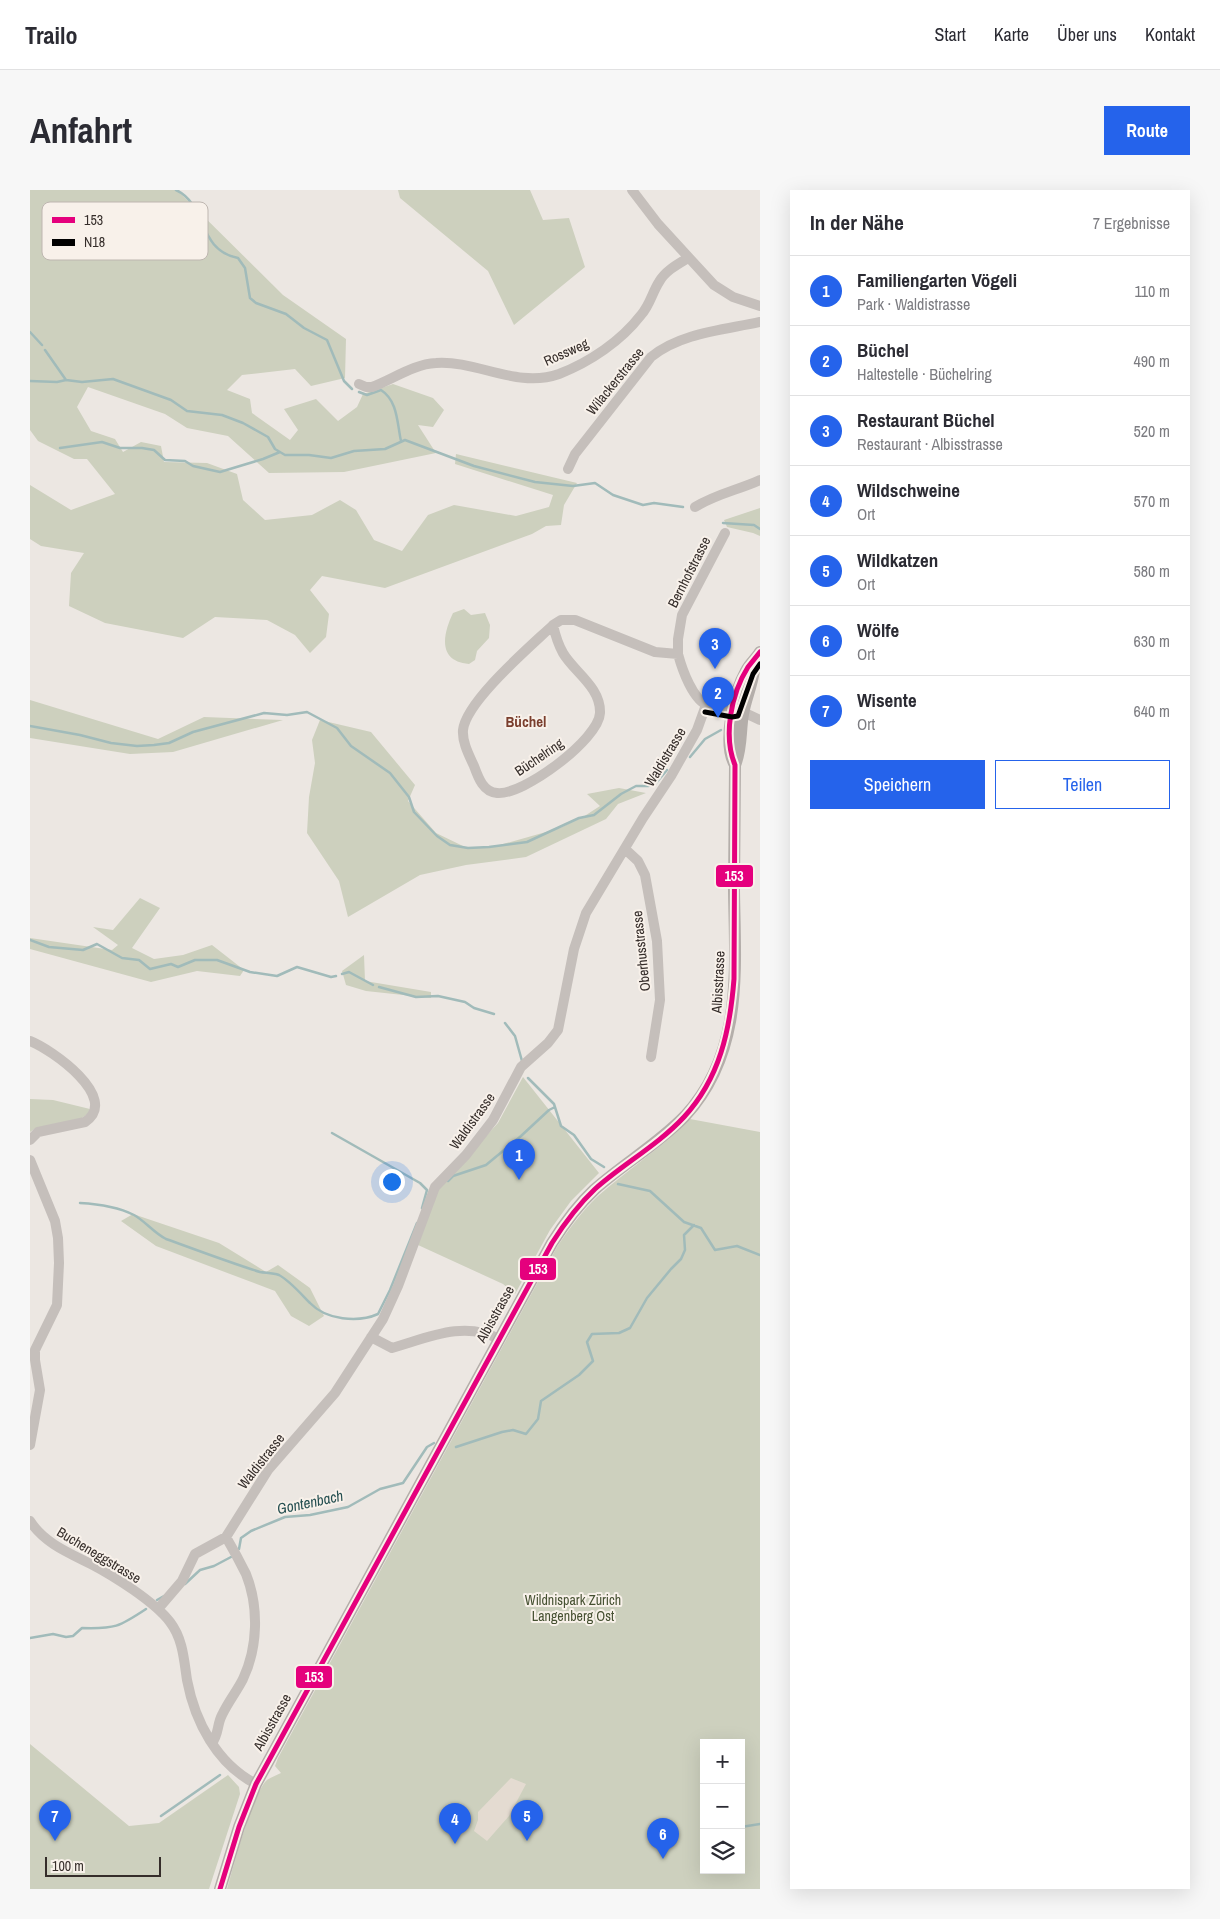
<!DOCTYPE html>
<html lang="de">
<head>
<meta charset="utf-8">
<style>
	body { margin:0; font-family:"Archivo Narrow",sans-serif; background:#f7f7f7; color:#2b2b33 }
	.controls { position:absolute; right:15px; bottom:15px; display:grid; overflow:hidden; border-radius:0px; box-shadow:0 5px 20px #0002 }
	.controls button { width:45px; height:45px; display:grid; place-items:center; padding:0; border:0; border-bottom:1px solid #e1e1e2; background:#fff; color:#2b2b33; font:25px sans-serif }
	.scale { position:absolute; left:15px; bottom:12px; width:116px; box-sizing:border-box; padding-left:5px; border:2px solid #352d2a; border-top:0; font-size:14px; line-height:18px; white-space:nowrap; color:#352d2a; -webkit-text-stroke:4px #f8f1ea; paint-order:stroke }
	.you { position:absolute; left:361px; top:991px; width:18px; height:18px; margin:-12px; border:4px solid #fff; border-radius:50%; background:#1a73e8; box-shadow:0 0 0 8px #1a73e833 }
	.badge { display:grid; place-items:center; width:32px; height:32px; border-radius:50%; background:#2563eb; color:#fff; font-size:16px; font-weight:700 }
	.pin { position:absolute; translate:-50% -41px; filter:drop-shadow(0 1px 2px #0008) }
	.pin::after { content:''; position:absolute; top:26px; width:18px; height:15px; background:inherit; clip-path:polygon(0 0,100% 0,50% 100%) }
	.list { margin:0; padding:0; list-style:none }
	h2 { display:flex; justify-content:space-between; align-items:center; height:65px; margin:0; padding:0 20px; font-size:21px }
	h2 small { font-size:16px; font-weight:400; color:#7c7c81 }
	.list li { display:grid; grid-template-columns:32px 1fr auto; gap:15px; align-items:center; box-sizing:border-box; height:70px; padding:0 20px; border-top:1px solid #e1e1e2 }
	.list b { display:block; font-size:19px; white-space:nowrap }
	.list p { margin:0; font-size:16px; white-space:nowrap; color:#7c7c81 }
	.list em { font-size:16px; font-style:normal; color:#7c7c81 }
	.actions { display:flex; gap:10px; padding:15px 20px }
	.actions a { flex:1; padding:11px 0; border:1px solid #2563eb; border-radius:0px; text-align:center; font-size:18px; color:#2563eb }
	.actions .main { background:#2563eb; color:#fff }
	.icon { flex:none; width:28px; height:28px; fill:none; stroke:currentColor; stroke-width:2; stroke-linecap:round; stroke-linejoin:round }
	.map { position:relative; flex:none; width:730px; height:1699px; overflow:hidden; border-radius:0px }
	header { display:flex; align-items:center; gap:30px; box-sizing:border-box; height:70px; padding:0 25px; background:#fff; border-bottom:1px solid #e1e1e2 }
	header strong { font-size:24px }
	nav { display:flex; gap:28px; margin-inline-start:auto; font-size:18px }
	.intro { display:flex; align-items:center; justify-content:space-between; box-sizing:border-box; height:120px; padding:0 30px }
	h1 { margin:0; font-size:35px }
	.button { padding:12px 22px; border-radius:0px; background:#2563eb; color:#fff; font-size:18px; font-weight:700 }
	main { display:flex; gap:30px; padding:0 30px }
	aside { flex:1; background:#fff; border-radius:0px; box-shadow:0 5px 20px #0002 }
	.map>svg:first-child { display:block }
	.green { fill:#cdd0be; fill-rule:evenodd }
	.plaza { fill:#e4dbd1 }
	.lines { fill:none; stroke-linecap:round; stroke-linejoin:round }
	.stream { stroke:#a1bbba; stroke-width:2.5 }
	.minor { stroke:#c5bfbb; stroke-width:10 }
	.major { stroke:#b4aeaa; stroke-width:12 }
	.bus-1-casing { stroke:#f8f1ea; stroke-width:9 }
	.bus-2-casing { stroke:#f8f1ea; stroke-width:9 }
	.bus-1 { stroke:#e5007d; stroke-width:5 }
	.bus-2 { stroke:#000; stroke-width:5 }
	.labels { text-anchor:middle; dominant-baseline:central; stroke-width:4; stroke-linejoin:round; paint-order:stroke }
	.street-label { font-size:14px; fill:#352d2a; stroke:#f8f1ea }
	.park-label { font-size:14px; fill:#455031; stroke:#f8f1ea }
	.neighbourhood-label { font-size:15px; font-weight:bold; fill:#7a3e2d; stroke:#f8f1ea }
	.water-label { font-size:15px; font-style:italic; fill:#254f51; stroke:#f8f1ea }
	.key { fill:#f8f1ea; stroke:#beb6b0; stroke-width:1 }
	.key-label { font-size:14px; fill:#352d2a }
	.line-badge { stroke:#f8f1ea; stroke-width:2 }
	.badge-label { font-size:14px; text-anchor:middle; font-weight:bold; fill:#fff }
</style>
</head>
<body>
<header>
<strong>Trailo</strong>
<nav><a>Start</a><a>Karte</a><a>Über uns</a><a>Kontakt</a></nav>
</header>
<div class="intro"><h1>Anfahrt</h1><a class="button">Route</a></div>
<main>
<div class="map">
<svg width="730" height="1699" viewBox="0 0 730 1699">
	<rect width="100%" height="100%" fill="#ece7e2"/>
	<!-- green -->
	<path class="green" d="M 0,0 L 147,0 L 253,105 L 316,149 L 315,188 L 281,196 L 265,179 L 212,185 L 197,200 L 220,209 L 222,223 L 260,250 L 268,240 L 254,219 L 286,209 L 308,231 L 327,217 L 333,204 L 363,194 L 403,208 L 414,220 L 403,237 L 388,235 L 406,263 L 314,282 L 239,283 L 198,246 L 157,238 L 135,224 L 58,197 L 47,217 L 61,241 L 85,249 L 93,262 L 111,252 L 131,256 L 134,272 L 177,273 L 207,284 L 213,310 L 235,330 L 282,325 L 310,310 L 326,320 L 344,350 L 372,361 L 398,325 L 424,315 L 486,326 L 519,317 L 523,305 L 425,274 L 426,264 L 547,293 L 534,315 L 531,335 L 516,336 L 502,344 L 355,398 L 292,386 L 280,400 L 299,424 L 296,447 L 280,463 L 265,445 L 237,430 L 185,427 L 153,448 L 75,433 L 39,416 L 41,383 L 54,363 L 11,356 L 0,349 L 0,295 L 41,320 L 85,304 L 57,269 L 44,269 L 8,251 L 0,240 Z
		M 368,0 L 500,0 L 513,30 L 539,28 L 555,77 L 484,135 L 458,81 L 370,8 Z
		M 730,318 L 730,346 L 723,343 L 697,337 L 694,330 Z
		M 434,419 L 441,425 L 455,423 L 460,435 L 459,448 L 447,461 L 445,470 L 439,474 C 407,471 413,444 423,423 Z
		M 0,510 L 128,549 L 174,527 L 253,530 L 143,562 L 100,564 L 0,548 Z
		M 290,530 L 341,542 L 385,595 L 378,611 L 406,643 L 435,657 L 459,658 L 530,638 L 553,627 L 570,616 L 557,604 L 589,598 L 616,603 L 588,614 L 576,629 L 496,667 L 436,675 L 390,685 L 318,727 L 309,691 L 277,643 L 279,607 L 285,573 L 282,550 Z
		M 110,708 L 130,718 L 102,758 L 124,769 L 153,765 L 182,755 L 214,780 L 210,786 L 167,781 L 121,792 L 0,759 L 0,748 L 82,760 L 88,755 L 63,737 L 83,740 Z
		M 334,765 L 335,791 L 401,802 L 401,808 L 336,801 L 316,795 L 312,781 Z
		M 493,887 L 569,983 L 541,1011 L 520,1040 L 485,1104 L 473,1094 L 388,1055 L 409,997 L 468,933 Z
		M 0,909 L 23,910 L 60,919 C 56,934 20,935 6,938 L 0,942 Z
		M 660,929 L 730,942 L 730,1699 L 197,1699 C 203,1678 223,1602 237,1590 C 241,1587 247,1585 251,1583 L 245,1576 L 248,1568 L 527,1057 C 539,1039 552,1021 568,1006 C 598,979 632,958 660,929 ZM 674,1553 L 711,1553 L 711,1680 L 674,1680 Z
		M 103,1024 L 189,1053 L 236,1082 L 248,1075 L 280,1098 L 294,1126 L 279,1136 L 261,1126 L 245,1101 L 126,1056 L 91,1031 Z
		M 0,1554 L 99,1636 L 129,1633 L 198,1585 L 209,1597 L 210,1604 L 179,1699 L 0,1699 Z"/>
	<!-- plaza -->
	<path class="plaza" d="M 481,1588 L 496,1594 L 479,1626 L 457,1651 L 444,1641 L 448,1630 L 448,1622 Z"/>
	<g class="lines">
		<!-- stream -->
		<path class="stream" d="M 146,0 C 177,14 167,60 208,68 L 215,78 L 220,108 L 226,113 L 256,124 L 274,138 L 297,150 L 314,191 L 322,199
			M 0,142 L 12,155
			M 15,160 L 36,190 L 52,192 L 83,189 L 141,210 L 157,221 L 192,225 L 213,233 L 238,247 L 245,259 L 255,265 L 279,265 L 301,268 L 324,261 L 355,259 L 375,250 L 444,276 L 505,292 L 543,296 L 565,293 L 583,305 L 613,315 L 624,313 L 653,317
			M 0,191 L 27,192 L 36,190
			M 329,202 L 337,205 L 351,200 C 368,211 367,233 371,251
			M 30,258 L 72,252 L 90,258 L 112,258 L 124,260 L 135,270 L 155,271 L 163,276 L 190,282 L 233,269 L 250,262
			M 693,333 L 724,335 L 730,339
			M 0,536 L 50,545 L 81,553 L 107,556 L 124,555 L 139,553 L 163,542 L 234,523 L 257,525 L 277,522 L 307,538 L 321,556 L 360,583 L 379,607 L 384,622 L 407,646 L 420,655 L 438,658 L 459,657 L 497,652 L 549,628 L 564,625 L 591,604 L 606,596 L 618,596 L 626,593 L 637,580
			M 660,567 L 675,549 L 691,540
			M 0,750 L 19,757 L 53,760 L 67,754 L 92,768 L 109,770 L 120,779 L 141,774 L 148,777 L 165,770 L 187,770 L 220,782 L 247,786 L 267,777 L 301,787 L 306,786
			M 312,784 L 319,782 L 343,795
			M 349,797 L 386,807 L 408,806 L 435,812 L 444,818 L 464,824
			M 475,833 L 485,846 L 492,871
			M 498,888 L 524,914 L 531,936 L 544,945 L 561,969 L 574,977
			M 302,943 L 390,993 L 397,1000 L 392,1018
			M 418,991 L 423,986 L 456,975 L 491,946 L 519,920 L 525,917
			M 588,994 L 620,1001 L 654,1032 L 671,1038 L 685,1060 L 707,1056 L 730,1065
			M 50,1013 C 68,1014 88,1017 104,1025 C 115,1031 124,1043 136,1049 C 167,1060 198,1072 230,1082 C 236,1083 243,1083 249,1085 C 260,1091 271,1104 280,1113 C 296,1130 328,1133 348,1124 L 360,1100 L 387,1033
			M 426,1257 L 472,1242 L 483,1240 L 496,1244 L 508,1229 L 511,1211 L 549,1185 L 563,1171 L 557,1152 L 562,1144 L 589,1143 L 600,1138 L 617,1108 L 641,1079 L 651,1069 L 655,1060 L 654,1045 L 664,1035
			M 209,1359 L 211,1348 L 221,1341 L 255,1327 L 280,1325 L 318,1317 L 350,1299 L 373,1293 L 397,1257 L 404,1253
			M 155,1394 L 170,1380 L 184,1376 L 201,1367
			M 127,1410 L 134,1406
			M 0,1448 L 23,1444 L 36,1447 L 43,1446 L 52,1438 C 85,1439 89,1437 116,1419
			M 131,1626 L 190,1585
			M 711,1637 L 730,1634"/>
		<!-- minor -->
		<path class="minor" d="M 602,0 L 628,34 L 684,95 L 703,107 L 730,116
			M 329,194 L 336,197 L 342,197 C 363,189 384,174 406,173 C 447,170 487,199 529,184 C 560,172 591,151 611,125 C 620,115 622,103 629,92 C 635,81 648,74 658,68
			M 538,279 L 545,264 L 621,167 C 650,143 693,140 730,132
			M 665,317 C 686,304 708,300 730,290
			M 523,435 C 525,444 528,454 533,463 C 544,482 571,497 570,523 C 569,549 493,606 467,603 C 453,602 448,587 444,576 C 439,565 432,552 433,540 C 436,511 501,456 523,435 L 531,430 L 545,430 L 625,462 L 648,464 C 652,479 663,511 679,516 C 687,518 695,517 703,520
			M 648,464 L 648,449 L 652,425 L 695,343
			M 713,522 L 730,530
			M 595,659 L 608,671 L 615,685 L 627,751 L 630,810 L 621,867
			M 0,851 C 21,859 91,908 55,932 L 8,942 L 0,950
			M 0,970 L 25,1031 L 28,1048 L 29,1073 L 27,1115 L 5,1160 L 5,1170 L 10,1200 L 0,1255
			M 341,1147 L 362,1158 C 397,1148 434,1130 469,1149
			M 0,1331 C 14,1353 39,1363 61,1374 C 84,1386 125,1412 140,1432 C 153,1449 154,1470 157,1490 C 165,1532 187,1574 226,1594
			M 128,1419 L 152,1391 L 165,1364 L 196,1347 L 238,1280 L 305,1203 L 353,1129 L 368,1096 L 405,997 L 436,965 L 463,930 L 491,877 L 518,853 L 528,840 L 544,759 L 556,723 L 613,628 L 641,586 L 667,540 L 676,515
			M 182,1553 C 189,1544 187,1534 192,1525 C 198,1512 207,1501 213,1489 C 228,1457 229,1417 216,1384 C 210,1372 203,1359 196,1347"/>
		<!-- major -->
		<path class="major" d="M 705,575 C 692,553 704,502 716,481 C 719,474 726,469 730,462
			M 190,1699 L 209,1637 L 226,1594 L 522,1053 C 534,1034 548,1015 564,1000 C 593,974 628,954 655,926 C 714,862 705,779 704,700 C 704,658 705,616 705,575 C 712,559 710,541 713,524 C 716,506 725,489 725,470"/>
		<defs>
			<path id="bus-1" d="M 190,1699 L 209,1637 L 226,1594 L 522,1053 C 534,1034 548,1015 565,999 C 593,974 628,955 654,927 C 690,888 700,840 704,789 L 705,575 C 693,546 701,504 718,477 C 722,472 726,467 730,462"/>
			<path id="bus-2" d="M 675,522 L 702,527 L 708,526 L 723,484 L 730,474"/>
		</defs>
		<!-- bus-1 casing -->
		<use href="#bus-1" class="bus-1-casing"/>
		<!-- bus-2 casing -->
		<use href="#bus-2" class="bus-2-casing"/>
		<!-- bus-1 -->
		<use href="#bus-1" class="bus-1"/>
		<!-- bus-2 -->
		<use href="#bus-2" class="bus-2"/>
	</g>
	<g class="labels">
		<!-- street labels -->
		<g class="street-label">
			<text transform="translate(536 162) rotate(-24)">Rossweg</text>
			<text transform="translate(585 191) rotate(-51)">Wilackerstrasse</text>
			<text transform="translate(659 382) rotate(-63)">Bernhofstrasse</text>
			<text transform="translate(509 567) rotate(-34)">Büchelring</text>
			<text transform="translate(635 567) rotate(-59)">Waldistrasse</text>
			<text transform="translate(611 761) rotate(-96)">Oberhusstrasse</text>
			<text transform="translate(688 792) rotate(-87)">Albisstrasse</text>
			<text transform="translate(442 931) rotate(-54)">Waldistrasse</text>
			<text transform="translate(465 1124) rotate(-61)">Albisstrasse</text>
			<text transform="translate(231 1271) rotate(-52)">Waldistrasse</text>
			<text transform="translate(69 1365) rotate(31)">Bucheneggstrasse</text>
			<text transform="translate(242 1532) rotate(-61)">Albisstrasse</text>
		</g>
		<!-- park labels -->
		<g class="park-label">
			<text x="543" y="1410">Wildnispark Zürich<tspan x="543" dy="16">Langenberg Ost</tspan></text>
		</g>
		<!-- neighbourhood labels -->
		<g class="neighbourhood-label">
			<text x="496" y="531">Büchel</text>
		</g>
		<!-- water labels -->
		<g class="water-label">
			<text transform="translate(280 1312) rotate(-12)">Gontenbach</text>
		</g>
	</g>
	<!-- legend -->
	<rect x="12" y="12" width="166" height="58" rx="8" class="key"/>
	<rect x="22" y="27" width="23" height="6" fill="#e5007d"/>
	<rect x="22" y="49" width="23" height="7" fill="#000"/>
	<g class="key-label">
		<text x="54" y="35">153</text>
		<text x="54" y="57">N18</text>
	</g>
	<g class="line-badge">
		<rect x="685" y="674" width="39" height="24" rx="5" fill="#e5007d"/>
		<rect x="489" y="1067" width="38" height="24" rx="5" fill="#e5007d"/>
		<rect x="265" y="1475" width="38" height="24" rx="5" fill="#e5007d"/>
	</g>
	<g class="badge-label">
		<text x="704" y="691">153</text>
		<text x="508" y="1084">153</text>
		<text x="284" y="1492">153</text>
	</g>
</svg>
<div class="controls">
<button>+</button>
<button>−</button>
<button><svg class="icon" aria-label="layers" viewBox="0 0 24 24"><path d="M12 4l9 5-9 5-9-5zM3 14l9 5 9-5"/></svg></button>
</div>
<div class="scale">100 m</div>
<div class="you"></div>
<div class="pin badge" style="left:489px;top:990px">1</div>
<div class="pin badge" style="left:688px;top:528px">2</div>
<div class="pin badge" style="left:685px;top:479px">3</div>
<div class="pin badge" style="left:425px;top:1654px">4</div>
<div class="pin badge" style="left:497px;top:1651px">5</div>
<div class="pin badge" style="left:633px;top:1669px">6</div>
<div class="pin badge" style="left:25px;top:1651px">7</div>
</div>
<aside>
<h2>In der Nähe<small>7 Ergebnisse</small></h2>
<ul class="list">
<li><span class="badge">1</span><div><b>Familiengarten Vögeli</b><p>Park · Waldistrasse</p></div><em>110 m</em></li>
<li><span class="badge">2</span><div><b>Büchel</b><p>Haltestelle · Büchelring</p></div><em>490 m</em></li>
<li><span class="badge">3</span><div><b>Restaurant Büchel</b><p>Restaurant · Albisstrasse</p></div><em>520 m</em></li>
<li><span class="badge">4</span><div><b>Wildschweine</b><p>Ort</p></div><em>570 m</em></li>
<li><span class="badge">5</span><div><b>Wildkatzen</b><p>Ort</p></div><em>580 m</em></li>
<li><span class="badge">6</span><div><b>Wölfe</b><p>Ort</p></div><em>630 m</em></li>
<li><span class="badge">7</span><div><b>Wisente</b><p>Ort</p></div><em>640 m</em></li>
</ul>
<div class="actions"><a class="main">Speichern</a><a>Teilen</a></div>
</aside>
</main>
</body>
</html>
